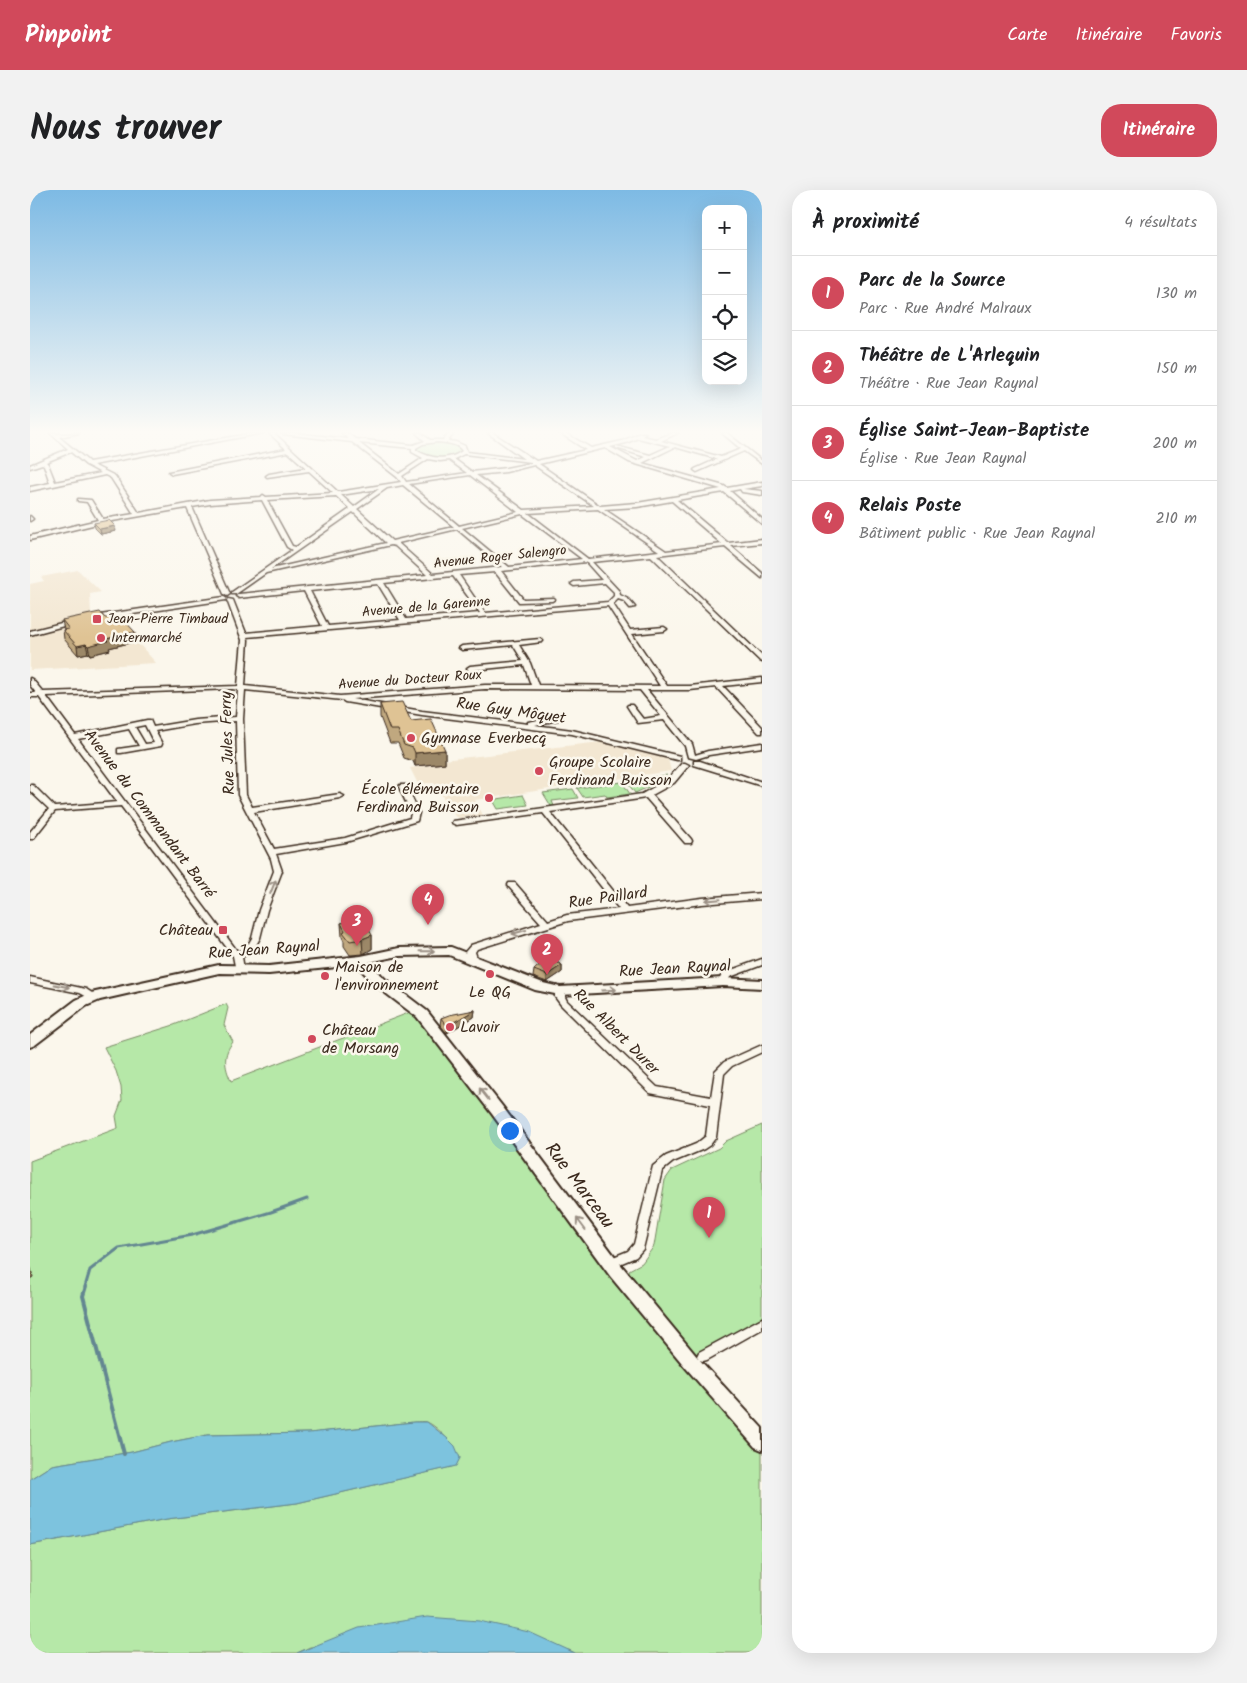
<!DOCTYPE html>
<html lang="fr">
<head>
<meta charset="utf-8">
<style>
	body { margin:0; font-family:Kalam,sans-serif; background:#f2f2f2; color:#202124 }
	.controls { position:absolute; right:15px; top:15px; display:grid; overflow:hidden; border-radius:10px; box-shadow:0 5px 20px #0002 }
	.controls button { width:45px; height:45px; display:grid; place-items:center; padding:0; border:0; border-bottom:1px solid #e0e0e0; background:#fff; color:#202124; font:25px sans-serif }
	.you { position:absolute; left:479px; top:940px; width:18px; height:18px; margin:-12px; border:4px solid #fff; border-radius:50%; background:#1a73e8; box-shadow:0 0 0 8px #1a73e833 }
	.badge { display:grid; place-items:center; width:32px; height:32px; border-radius:50%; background:#d1495b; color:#fff; font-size:16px; font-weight:700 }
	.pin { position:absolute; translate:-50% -41px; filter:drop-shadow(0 1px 2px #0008) }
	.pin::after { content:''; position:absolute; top:26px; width:18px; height:15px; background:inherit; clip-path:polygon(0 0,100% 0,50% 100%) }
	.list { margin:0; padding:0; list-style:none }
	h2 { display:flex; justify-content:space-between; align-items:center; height:65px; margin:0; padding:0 20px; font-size:21px }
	h2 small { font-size:16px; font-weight:400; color:#757577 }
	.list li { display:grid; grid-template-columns:32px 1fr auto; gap:15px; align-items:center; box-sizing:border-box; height:75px; padding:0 20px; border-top:1px solid #e0e0e0 }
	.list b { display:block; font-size:19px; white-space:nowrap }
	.list p { margin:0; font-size:16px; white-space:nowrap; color:#757577 }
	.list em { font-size:16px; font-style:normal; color:#757577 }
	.icon { flex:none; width:28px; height:28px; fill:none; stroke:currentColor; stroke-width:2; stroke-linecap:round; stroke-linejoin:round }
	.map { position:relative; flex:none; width:732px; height:1463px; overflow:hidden; border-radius:20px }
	header { display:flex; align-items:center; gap:30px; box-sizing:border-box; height:70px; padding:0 25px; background:#d1495b; color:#fff }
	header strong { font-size:24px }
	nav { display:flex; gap:28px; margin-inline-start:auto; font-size:18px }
	.intro { display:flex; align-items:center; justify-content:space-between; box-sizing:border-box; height:120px; padding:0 30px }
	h1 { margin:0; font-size:35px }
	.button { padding:12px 22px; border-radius:20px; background:#d1495b; color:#fff; font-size:18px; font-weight:700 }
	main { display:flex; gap:30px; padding:0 30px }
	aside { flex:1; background:#fff; border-radius:20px; box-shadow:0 5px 20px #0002 }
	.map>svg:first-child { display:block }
	.built { fill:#f3e7d2 }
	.green { fill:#b6e8a8; stroke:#788963 }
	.water { fill:#7dc3de; stroke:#638691 }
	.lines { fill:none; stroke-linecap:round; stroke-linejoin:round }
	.stream-far1 { stroke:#638691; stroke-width:3 }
	.stream { stroke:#638691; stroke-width:4 }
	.street-casing { stroke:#3b2a1e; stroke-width:3 }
	.secondary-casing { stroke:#3b2a1e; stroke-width:4 }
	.street { fill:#fbf7ec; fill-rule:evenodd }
	.secondary { fill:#fbf7ec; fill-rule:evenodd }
	.wall { fill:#c0a87f; stroke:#3b2a1e }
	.shaded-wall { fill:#9c8868; stroke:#3b2a1e }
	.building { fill:#dfc394; stroke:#3b2a1e }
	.oneway { stroke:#9b9085 }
	.poi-dot { fill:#d1495b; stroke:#fbf7ec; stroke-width:2 }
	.labels { text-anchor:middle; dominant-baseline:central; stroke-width:5; stroke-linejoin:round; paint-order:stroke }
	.far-street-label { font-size:14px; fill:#3b2a1e; stroke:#fbf7ec }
	.far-poi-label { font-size:14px; fill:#3b2a1e; stroke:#fbf7ec; text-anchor:start }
	.street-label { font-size:16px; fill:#3b2a1e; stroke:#fbf7ec }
	.poi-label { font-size:16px; fill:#3b2a1e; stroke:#fbf7ec; text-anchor:start }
	.near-street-label { font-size:19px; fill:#3b2a1e; stroke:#fbf7ec }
</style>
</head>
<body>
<header>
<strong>Pinpoint</strong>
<nav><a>Carte</a><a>Itinéraire</a><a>Favoris</a></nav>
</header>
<div class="intro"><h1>Nous trouver</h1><a class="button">Itinéraire</a></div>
<main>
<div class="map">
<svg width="732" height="1463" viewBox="0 0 732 1463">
	<rect width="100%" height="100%" fill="#fbf7ec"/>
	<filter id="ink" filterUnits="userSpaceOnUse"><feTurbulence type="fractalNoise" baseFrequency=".02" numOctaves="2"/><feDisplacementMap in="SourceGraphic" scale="10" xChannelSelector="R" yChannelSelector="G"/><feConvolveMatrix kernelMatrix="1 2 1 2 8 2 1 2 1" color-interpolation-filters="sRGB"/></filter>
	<g filter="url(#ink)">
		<!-- built -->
		<path class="built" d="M 48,380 L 71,402 L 60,404 L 61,425 L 85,427 L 126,473 L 0,480 L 0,394 L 14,391 L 11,387 Z
			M 571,552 L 638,569 L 641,581 L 445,610 L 453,625 L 430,628 L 425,626 L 404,593 L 388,594 L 380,578 L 414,573 L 413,570 Z"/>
		<!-- green -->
		<path class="green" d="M 402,252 L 428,255 L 433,260 C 422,267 409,271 397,266 C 393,264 390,262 386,261 L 387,257 Z
			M 637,585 L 630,592 L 605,603 L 596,591 Z
			M 592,592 L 600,604 L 577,607 L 575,604 L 553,607 L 547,598 Z
			M 543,599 L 548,608 L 522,611 L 524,616 L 521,616 L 513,603 Z
			M 493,605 L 498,615 L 468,619 L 464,612 L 467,609 Z
			M 196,814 L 198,818 L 194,835 L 203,852 C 193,864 194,876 201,891 L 381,822 L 402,844 L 631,1148 L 732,1261 L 732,1463 L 545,1463 L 539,1460 L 280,1457 L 267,1463 L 0,1463 L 0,1355 L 137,1329 L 267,1313 L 425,1276 L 430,1268 C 425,1257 409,1237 397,1232 C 393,1231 388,1232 384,1232 L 279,1243 L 177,1245 L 141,1252 L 102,1262 L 22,1275 L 0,1289 L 0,971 L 88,938 L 86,926 L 92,910 L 91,897 L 86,881 L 74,857 L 144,835 Z
			M 732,935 L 732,1127 L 663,1167 L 601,1090 L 599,1080 L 612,1073 L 624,1056 L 635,990 L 642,980 L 689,958 L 696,951 Z"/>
		<!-- water -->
		<path class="water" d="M 384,1232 L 397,1232 L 417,1248 L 425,1256 L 430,1268 L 426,1276 L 267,1313 L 137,1329 L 0,1355 L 0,1289 L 22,1275 L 102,1262 L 141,1252 L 177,1245 L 279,1243 Z
			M 397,1427 L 449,1431 L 499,1442 L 545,1463 L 267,1463 L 329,1438 Z"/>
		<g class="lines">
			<!-- stream-far1 -->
			<path class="stream-far1" d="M 55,1097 L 60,1080 L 89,1058 L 162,1045 L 241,1022 L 277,1009"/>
			<!-- stream -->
			<path class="stream" d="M 56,1096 L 53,1106 L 94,1264"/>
			<defs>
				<path id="street" d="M 20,243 L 25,243 L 27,244 L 49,243 L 29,247 L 59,272 L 224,243 L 233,243 L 63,275 L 85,286 L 109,323 L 180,310 L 231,307 L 233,305 L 236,307 L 303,303 L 279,281 L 237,287 L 236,286 L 239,284 L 276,278 L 258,262 L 142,284 L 139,282 L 256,259 L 239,243 L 244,243 L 308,302 L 371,292 L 367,287 L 322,252 L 253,244 L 251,243 L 265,243 L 318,249 L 312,243 L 317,243 L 325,249 L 383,255 L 395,251 L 386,243 L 391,243 L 400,250 L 413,250 L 420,243 L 424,243 L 418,251 L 426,252 L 435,256 L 437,262 L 494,269 L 458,243 L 463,243 L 506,271 L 556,260 L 530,243 L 535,243 L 561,258 L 592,251 L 610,243 L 616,243 L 612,246 L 626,249 L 642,243 L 648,243 L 631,251 L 691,267 L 711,259 L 692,243 L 697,243 L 732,271 L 732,274 L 714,261 L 667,282 L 664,280 L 665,279 L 687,269 L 645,257 L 612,273 L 694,296 L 697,298 L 732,292 L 732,296 L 713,299 L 732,301 L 732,305 L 712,302 L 710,299 L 700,301 L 732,329 L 732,334 L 694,302 L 647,310 L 698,353 L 732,349 L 732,353 L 701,356 L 732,383 L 732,388 L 695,357 L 627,365 L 732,466 L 732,472 L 730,471 L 621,366 L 562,372 L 589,401 L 590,405 L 598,409 L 605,417 L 600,418 L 594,411 L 588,409 L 583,414 L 600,440 L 634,437 L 637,439 L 634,441 L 602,444 L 637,496 L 660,496 L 732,488 L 732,492 L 693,496 L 732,537 L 732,543 L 729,543 L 686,497 L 660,500 L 617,500 L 662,554 L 665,565 L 678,561 L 732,553 L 732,557 L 679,565 L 666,569 L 658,567 L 655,556 L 634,530 L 608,533 L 597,516 L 598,515 L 602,515 L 613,529 L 631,526 L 610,500 L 455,499 L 322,509 L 392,521 L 498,534 L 498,532 L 530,526 L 532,527 L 532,529 L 505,535 L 542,540 L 650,566 L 650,570 L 647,570 L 542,544 L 392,525 L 315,512 L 312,510 L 215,500 L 213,529 L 216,605 L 222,617 L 310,604 L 314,606 L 310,608 L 224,622 L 244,659 L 315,648 L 380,628 L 381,623 L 369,597 L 370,595 L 376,595 L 377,597 L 389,623 L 387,631 L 316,652 L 246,664 L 252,681 L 237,720 L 230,748 L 222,762 L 212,767 L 214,779 L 212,781 L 206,781 L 203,766 L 91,616 L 25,621 L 3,649 L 0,649 L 0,642 L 19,619 L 0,601 L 0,595 L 3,595 L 25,617 L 87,612 L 9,507 L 0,507 L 0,503 L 6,503 L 0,495 L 0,488 L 2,489 L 13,502 L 208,496 L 212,450 L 197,410 L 198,409 L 203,410 L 216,443 L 292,436 L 274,401 L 209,408 L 206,406 L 209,404 L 397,385 L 365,356 L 361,355 L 236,383 L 206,404 L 202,404 L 202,402 L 262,360 L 257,357 L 232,310 L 180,314 L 162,317 L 200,404 L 197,406 L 194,404 L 157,318 L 71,333 L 0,350 L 0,346 L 68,330 L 57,312 L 48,311 L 48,309 L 61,310 L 73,329 L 104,324 L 81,288 L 75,285 L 0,301 L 0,297 L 20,293 L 14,275 L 12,274 L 0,278 L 0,275 L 38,259 ZM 608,248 L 640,256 L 620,265 L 586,256 L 586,258 L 616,267 L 607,271 L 580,257 L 596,253 ZM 407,252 C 416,253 427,253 432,261 C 419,271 400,269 386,260 L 386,258 L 393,254 ZM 329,253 L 382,258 L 382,262 L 393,268 L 369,284 ZM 575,258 L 599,272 L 691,299 L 607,313 L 570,316 L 509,274 ZM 41,262 L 56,275 L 71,283 L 25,292 L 18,274 L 16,272 ZM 434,264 L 501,272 L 501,273 L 476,278 L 442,282 L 424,269 ZM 398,269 L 410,271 L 419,270 L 437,283 L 376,292 L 372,286 ZM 504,275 L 564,316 L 494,320 L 446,285 L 476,282 ZM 440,285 L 488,322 L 429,336 L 379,294 ZM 373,295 L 424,337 L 362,351 L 327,319 L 357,298 ZM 349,299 L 324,317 L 311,305 ZM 306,306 L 320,319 L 266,357 L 262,356 L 237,310 ZM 642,311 L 692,354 L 636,361 L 574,319 L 607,317 ZM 568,319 L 629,361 L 558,369 L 498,323 ZM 323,322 L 356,353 L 241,379 ZM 492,324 L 552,369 L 479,377 L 432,338 ZM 427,339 L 472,377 L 403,384 L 368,353 ZM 556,372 L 572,390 L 544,392 L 541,394 L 544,396 L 575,393 L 584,402 L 584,406 L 578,412 L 455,423 L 429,385 L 465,382 L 489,412 L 522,411 L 525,409 L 524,408 L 493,409 L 471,381 ZM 423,386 L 450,423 L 376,429 L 354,393 ZM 348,394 L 370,430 L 298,436 L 280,401 ZM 578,416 L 630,496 L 508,495 L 500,473 L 489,455 L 512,452 L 513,451 L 510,449 L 432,456 L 429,458 L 432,460 L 483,455 L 493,471 L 440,476 L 437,478 L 441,484 L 443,485 L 446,483 L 444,480 L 494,475 L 501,495 L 455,495 L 310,506 L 215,496 L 218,450 L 217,447 ZM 202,499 L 208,500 L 206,527 L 165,530 L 123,537 L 120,530 L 117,530 L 45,545 L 16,506 ZM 206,531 L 208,605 L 241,669 L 244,681 L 229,720 L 222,748 L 216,758 L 208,762 L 48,549 L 99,539 L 109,556 L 88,559 L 88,563 L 91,563 L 131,556 L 132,554 L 125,541 L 165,534 ZM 115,535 L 124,553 L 115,554 L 105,537 Z
					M 0,326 L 3,329 L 0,331 Z
					M 194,407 L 197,409 L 196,410 L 63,430 L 60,428 L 63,426 Z
					M 43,430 L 45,431 L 45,433 L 0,445 L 0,441 Z
					M 664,571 L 670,571 L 732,592 L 732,596 L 664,575 Z
					M 652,573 L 655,573 L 659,575 L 644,593 L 622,605 L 661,649 L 662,651 L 661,653 L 655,653 L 616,608 L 520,622 L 597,718 L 672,708 L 732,703 L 732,709 L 672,714 L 538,731 L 447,759 L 445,762 L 447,768 L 445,770 L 439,770 L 435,762 L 441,755 L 511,733 L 479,697 L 478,695 L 479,693 L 485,693 L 518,731 L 537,725 L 589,719 L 513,623 L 426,635 L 422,633 L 423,631 L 612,604 L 638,589 Z
					M 732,769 L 732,775 L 700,787 L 696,794 L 690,794 L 688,792 L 693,783 Z
					M 0,787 L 56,799 L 68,807 L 63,810 L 50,803 L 0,793 Z
					M 530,798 L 535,801 L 535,807 L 537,811 L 627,897 L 681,907 L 685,881 L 694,872 L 732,855 L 732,862 L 702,876 L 694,884 L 686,947 L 680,955 L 674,959 L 643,972 L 632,981 L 613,1059 L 606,1067 L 580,1078 L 576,1076 L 574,1073 L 576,1070 L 598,1061 L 604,1054 L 623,976 L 636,966 L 666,954 L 676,946 L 680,915 L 620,903 L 531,815 L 525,807 L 525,801 Z
					M 732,1128 L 732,1139 L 677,1170 L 673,1171 L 669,1170 L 667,1166 L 669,1162 Z"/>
				<path id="secondary" d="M 421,757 L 513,793 L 530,797 L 693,788 L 732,790 L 732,798 L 693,796 L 530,805 L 505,800 L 419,765 L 369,766 L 339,772 L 355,789 L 397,821 L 472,916 L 592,1076 L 668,1168 L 732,1238 L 732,1260 L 725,1257 L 656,1178 L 580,1086 L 462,924 L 387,827 L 345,795 L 327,775 L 239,784 L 189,783 L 70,810 L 56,816 L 5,855 L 0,857 L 0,845 L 46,810 L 61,803 L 189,775 L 239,776 L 331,766 L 369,758 Z"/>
			</defs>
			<!-- street casing -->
			<use href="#street" class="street-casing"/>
			<!-- secondary casing -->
			<use href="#secondary" class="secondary-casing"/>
			<!-- street -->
			<use href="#street" class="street"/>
			<!-- secondary -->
			<use href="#secondary" class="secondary"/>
		</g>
		<!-- wall -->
		<path class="wall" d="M 64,333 L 86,341 L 71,344 L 65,338 Z
			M 32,430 L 107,451 L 79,458 L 80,460 L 60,465 L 58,463 L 48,465 L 34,449 L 33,440 L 34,440 Z
			M 350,514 L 381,531 L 415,560 L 415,573 L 385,576 L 383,571 L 374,568 L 368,553 L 360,553 L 350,527 Z
			M 311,733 L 323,733 L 342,745 L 342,759 L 333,764 L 320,765 L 314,756 L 314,751 L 312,747 Z
			M 532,775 L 532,782 L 517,792 L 503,787 L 504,780 Z
			M 445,820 L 444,827 L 417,843 L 410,835 L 411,828 Z"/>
		<!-- shaded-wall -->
		<path class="shaded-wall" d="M 85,336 L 86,341 L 71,344 L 70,339 Z
			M 105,442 L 107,451 L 79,458 L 80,460 L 60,465 L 58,456 L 76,449 Z
			M 56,454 L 58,463 L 48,465 L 47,456 Z
			M 415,560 L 415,573 L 385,576 L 385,563 Z
			M 342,745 L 342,759 L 333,764 L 332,749 Z
			M 532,775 L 532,782 L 517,792 L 517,785 Z
			M 445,820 L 444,827 L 417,843 L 417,836 Z
			M 0,1075 L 3,1087 L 0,1089 Z"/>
		<!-- building -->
		<path class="building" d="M 79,330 L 85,336 L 70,339 L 64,333 Z
			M 70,422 L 75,428 L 91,427 L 105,442 L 76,449 L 78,451 L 58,456 L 56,454 L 47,456 L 33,440 L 39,439 L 32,430 Z
			M 372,512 L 381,531 L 401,529 L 415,560 L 385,563 L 383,558 L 374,555 L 368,540 L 360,540 L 350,514 Z
			M 321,731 L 323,733 L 334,731 L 342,745 L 332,749 L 320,751 L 313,742 L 315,741 L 311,733 Z
			M 518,767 L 532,775 L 517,785 L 504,780 Z
			M 445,820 L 417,836 L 411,828 L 419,825 Z"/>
		<!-- one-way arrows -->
		<defs><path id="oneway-shaft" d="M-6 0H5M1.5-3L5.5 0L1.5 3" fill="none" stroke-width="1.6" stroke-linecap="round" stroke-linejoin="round" transform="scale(1.25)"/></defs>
		<g class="oneway">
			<use href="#oneway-shaft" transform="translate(243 697) rotate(-68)"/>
			<use href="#oneway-shaft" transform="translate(683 710) rotate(175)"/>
			<use href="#oneway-shaft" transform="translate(489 742) rotate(164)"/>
			<use href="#oneway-shaft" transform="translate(397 761) rotate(-1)"/>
			<use href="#oneway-shaft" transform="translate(32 796) rotate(11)"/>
			<use href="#oneway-shaft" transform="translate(579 800) rotate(-3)"/>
			<use href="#oneway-shaft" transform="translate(454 904) rotate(-128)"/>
			<use href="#oneway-shaft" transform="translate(551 1034) rotate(-127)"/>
		</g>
	</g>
	<!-- sky -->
	<linearGradient id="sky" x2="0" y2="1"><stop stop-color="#7dbae4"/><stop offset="0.54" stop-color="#fdfbf6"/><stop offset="1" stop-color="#fdfbf6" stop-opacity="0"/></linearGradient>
	<rect width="732" height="448" fill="url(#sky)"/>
	<!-- markers -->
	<g class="poi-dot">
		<rect x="62" y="424" width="10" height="10" rx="2.5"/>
		<circle cx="71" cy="448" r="5"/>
		<circle cx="381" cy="548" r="5"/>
		<circle cx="509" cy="581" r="5"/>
		<circle cx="459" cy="608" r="5"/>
		<rect x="188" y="735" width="10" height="10" rx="2.5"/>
		<circle cx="460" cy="784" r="5"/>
		<circle cx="295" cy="786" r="5"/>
		<circle cx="420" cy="837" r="5"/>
		<circle cx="282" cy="849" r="5"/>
	</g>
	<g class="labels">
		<!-- far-street labels -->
		<g class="far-street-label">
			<text transform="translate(470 367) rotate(-6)">Avenue Roger Salengro</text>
			<text transform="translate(396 417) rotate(-5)">Avenue de la Garenne</text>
			<text transform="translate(380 490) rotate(-4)">Avenue du Docteur Roux</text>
		</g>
		<!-- far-poi labels -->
		<g class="far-poi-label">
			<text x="77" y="429">Jean-Pierre Timbaud</text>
			<text x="81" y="448">Intermarché</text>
		</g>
		<!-- street labels -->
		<g class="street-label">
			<text transform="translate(481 521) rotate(8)">Rue Guy Môquet</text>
			<text transform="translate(198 553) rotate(-92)">Rue Jules Ferry</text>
			<text transform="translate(119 624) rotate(53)">Avenue du Commandant Barré</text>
			<text transform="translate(578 708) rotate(-8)">Rue Paillard</text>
			<text transform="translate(234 760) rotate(-4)">Rue Jean Raynal</text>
			<text transform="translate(645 779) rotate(-3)">Rue Jean Raynal</text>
			<text transform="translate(586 842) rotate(45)">Rue Albert Durer</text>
		</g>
		<!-- poi labels -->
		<g class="poi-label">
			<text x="391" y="548">Gymnase Everbecq</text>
			<text x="519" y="572">Groupe Scolaire<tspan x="519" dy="18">Ferdinand Buisson</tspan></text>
			<text x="449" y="599" text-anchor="end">École élémentaire<tspan x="449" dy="18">Ferdinand Buisson</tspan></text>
			<text x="183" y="740" text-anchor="end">Château</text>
			<text x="305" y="777">Maison de<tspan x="305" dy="18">l'environnement</tspan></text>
			<text x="460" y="802" text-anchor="middle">Le QG</text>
			<text x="430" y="837">Lavoir</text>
			<text x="292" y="840">Château<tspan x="292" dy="18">de Morsang</tspan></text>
		</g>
		<!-- near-street labels -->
		<g class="near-street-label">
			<text transform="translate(549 996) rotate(53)">Rue Marceau</text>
		</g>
	</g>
</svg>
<div class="controls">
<button>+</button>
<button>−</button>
<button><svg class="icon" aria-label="locate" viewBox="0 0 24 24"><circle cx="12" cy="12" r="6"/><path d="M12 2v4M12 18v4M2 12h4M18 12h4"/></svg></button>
<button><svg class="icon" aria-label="layers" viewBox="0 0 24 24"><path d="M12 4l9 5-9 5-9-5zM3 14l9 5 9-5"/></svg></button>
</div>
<div class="you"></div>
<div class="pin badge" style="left:679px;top:1048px">1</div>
<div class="pin badge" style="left:517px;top:785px">2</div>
<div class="pin badge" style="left:327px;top:756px">3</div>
<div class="pin badge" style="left:398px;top:735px">4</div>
</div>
<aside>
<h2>À proximité<small>4 résultats</small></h2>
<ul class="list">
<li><span class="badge">1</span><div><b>Parc de la Source</b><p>Parc · Rue André Malraux</p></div><em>130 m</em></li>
<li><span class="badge">2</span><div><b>Théâtre de L'Arlequin</b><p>Théâtre · Rue Jean Raynal</p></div><em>150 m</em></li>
<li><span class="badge">3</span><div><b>Église Saint-Jean-Baptiste</b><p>Église · Rue Jean Raynal</p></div><em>200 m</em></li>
<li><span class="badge">4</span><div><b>Relais Poste</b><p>Bâtiment public · Rue Jean Raynal</p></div><em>210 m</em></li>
</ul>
</aside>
</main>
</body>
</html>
